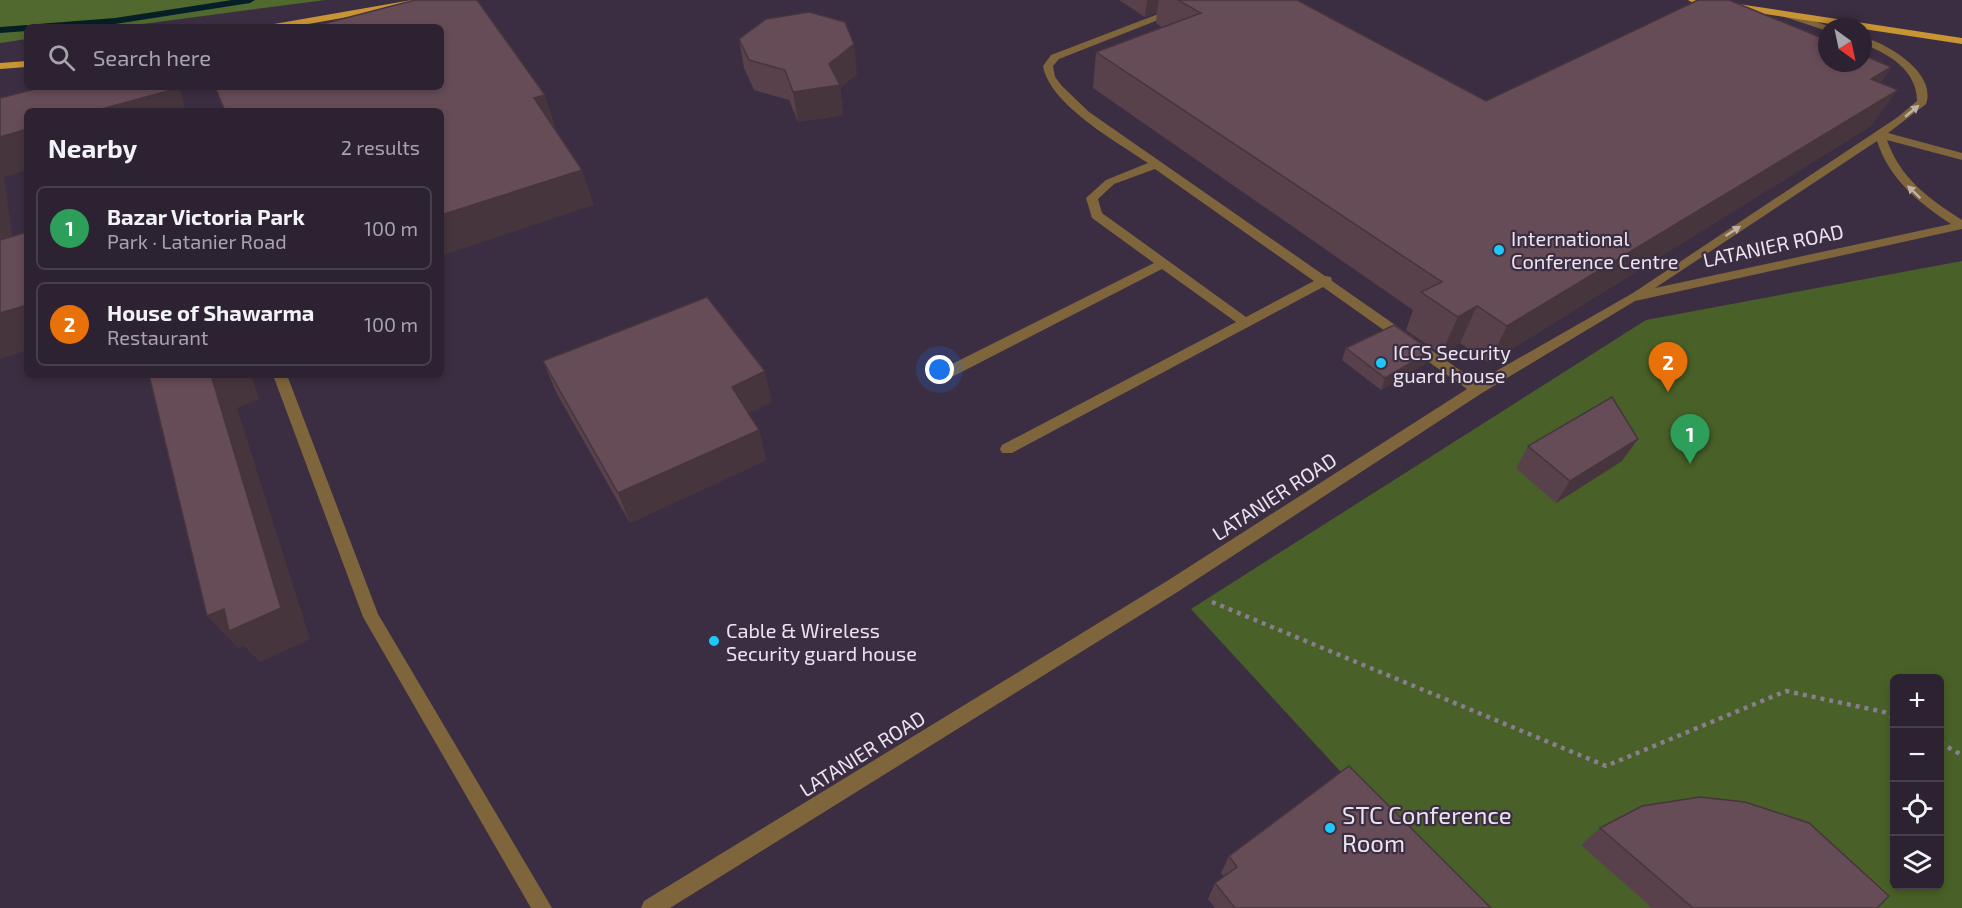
<!DOCTYPE html>
<html lang="en">
<head>
<meta charset="utf-8">
<style>
	body { margin:0; font-family:"Exo 2",sans-serif; background:#352a3a; color:#f1f3f6 }
	.controls { position:absolute; right:18px; bottom:18px; display:grid; overflow:hidden; border-radius:9px; box-shadow:0 3px 9px #0003 }
	.controls button { width:54px; height:54px; display:grid; place-items:center; padding:0; border:0; border-bottom:2px solid #483f4d; background:#2d2232; color:#f1f3f6; font:30px sans-serif }
	.compass { position:absolute; left:1818px; top:18px; width:54px; height:54px; border-radius:50%; background:#2d2232; box-shadow:0 3px 9px #0003; rotate:147deg }
	.you { position:absolute; left:940px; top:370px; width:21px; height:21px; margin:-15px; border:4px solid #fff; border-radius:50%; background:#1a73e8; box-shadow:0 0 0 9px #1a73e833 }
	.badge { display:grid; place-items:center; width:39px; height:39px; border-radius:50%; background:#1dc9fc; color:#fff; font-size:20px; font-weight:700 }
	.pin { position:absolute; translate:-50% -50px; filter:drop-shadow(0 2px 3px #0008) }
	.pin::after { content:''; position:absolute; top:32px; width:21px; height:18px; background:inherit; clip-path:polygon(0 0,100% 0,50% 100%) }
	.list { margin:0; padding:0; list-style:none }
	h2 { display:flex; justify-content:space-between; align-items:center; height:78px; margin:0; padding:0 24px; font-size:26px }
	h2 small { font-size:20px; font-weight:400; color:#a7a4ac }
	.list li { display:grid; grid-template-columns:39px 1fr auto; gap:18px; align-items:center; box-sizing:border-box; height:84px; margin:0 12px 12px; padding:0 12px; border:2px solid #483f4d; border-radius:9px }
	.list b { display:block; font-size:22px; white-space:nowrap }
	.list p { margin:0; font-size:20px; white-space:nowrap; color:#a7a4ac }
	.list em { font-size:20px; font-style:normal; color:#a7a4ac }
	.icon { flex:none; width:33px; height:33px; fill:none; stroke:currentColor; stroke-width:2; stroke-linecap:round; stroke-linejoin:round }
	.map { position:relative; flex:none; width:1962px; height:908px; overflow:hidden }
	.search { position:absolute; background:#2d2232; box-shadow:0 3px 9px #0003; left:24px; top:24px; width:420px; height:66px; display:flex; align-items:center; gap:15px; box-sizing:border-box; padding:0 21px; border-radius:9px; color:#a7a4ac; font-size:22px }
	.panel { position:absolute; background:#2d2232; box-shadow:0 3px 9px #0003; left:24px; top:108px; width:420px; height:270px; border-radius:9px }
	.map>svg:first-child { display:block }
	.green { fill:#496128; fill-rule:evenodd }
	.forest { fill:#51692f }
	.lines { fill:none; stroke-linecap:round; stroke-linejoin:round }
	.stream { fill:#051f27; fill-rule:evenodd }
	.path { stroke:#897e8f; stroke-width:4.5; stroke-dasharray:4 5; stroke-linecap:butt }
	.minor { fill:#7f653c; fill-rule:evenodd }
	.major { fill:#c99434; fill-rule:evenodd }
	.wall { fill:#58414b }
	.shaded-wall { fill:#47353d }
	.building { fill:#664c57; stroke:#47353d; stroke-width:1.5 }
	.oneway { fill:#c0b1a8 }
	.poi-dot { fill:#1dc9fc; stroke:#3c2e42; stroke-width:2 }
	.labels { text-anchor:middle; dominant-baseline:central; stroke-width:4.5; stroke-linejoin:round; paint-order:stroke }
	.poi-label { font-size:20px; fill:#ebe3f0; stroke:#3c2e42; text-anchor:start }
	.street-label { font-size:20px; fill:#ebe3f0; stroke:#3c2e42 }
	.near-poi-label { font-size:24px; fill:#ebe3f0; stroke:#3c2e42; text-anchor:start }
</style>
</head>
<body>
<div class="map">
<svg width="1962" height="908" viewBox="0 0 1962 908">
	<rect width="100%" height="100%" fill="#3c2e42"/>
	<!-- green -->
	<path class="green" d="M 1962,261 L 1962,908 L 1466,908 L 1191,609 L 1646,320 ZM 1894,678 L 1940,678 L 1940,886 L 1894,886 Z"/>
	<!-- forest -->
	<path class="forest" d="M 0,0 L 325,0 L 120,27 L 27,27 L 27,39 L 0,43 Z"/>
	<g class="lines">
		<!-- stream -->
		<path class="stream" d="M 232,0 L 255,0 L 250,3 L 115,24 L 33,27 L 38,24 L 115,18 Z
			M 27,25 L 31,27 L 27,27 L 27,31 L 0,33 L 0,27 Z"/>
		<!-- path -->
		<path class="path" d="M 1212,602 L 1606,766 L 1786,691 L 1884,712 L 1894,718
			M 1940,743 L 1962,755"/>
		<!-- minor -->
		<path class="minor" d="M 1195,0 L 1209,0 L 1059,59 L 1053,66 L 1055,77 L 1062,86 L 1089,112 L 1325,276 L 1331,277 L 1332,281 L 1477,382 L 1633,293 L 1898,117 L 1917,101 C 1917,70 1889,54 1863,44 L 1863,37 C 1888,44 1937,73 1926,104 L 1888,133 L 1962,153 L 1962,160 L 1887,140 C 1900,178 1929,199 1962,220 L 1962,229 L 1635,301 L 1482,393 L 1179,591 L 670,908 L 641,908 L 644,901 L 1167,581 L 1467,389 L 1323,287 L 1012,453 L 1002,453 L 1000,449 L 1002,445 L 1236,322 L 1162,269 L 946,380 L 936,380 L 934,376 L 936,372 L 1154,263 L 1092,218 L 1086,198 L 1106,180 L 1148,163 C 1117,142 1050,105 1043,66 L 1051,55 ZM 1877,141 C 1889,179 1919,203 1951,224 L 1655,288 ZM 1155,169 L 1314,281 L 1246,317 L 1102,213 L 1098,199 L 1114,184 Z
			M 1785,13 L 1791,13 L 1831,27 L 1827,27 L 1827,31 L 1785,17 Z
			M 273,375 L 287,375 L 378,614 L 552,908 L 531,908 L 363,617 Z"/>
		<!-- major -->
		<path class="major" d="M 412,0 L 433,0 L 428,3 L 291,27 L 269,27 L 274,24 Z
			M 1688,0 L 1712,0 L 1962,38 L 1962,44 L 1693,3 Z
			M 27,61 L 27,67 L 0,69 L 0,63 Z"/>
	</g>
	<!-- wall -->
	<path class="wall" d="M 1119,0 L 1297,0 L 1486,101 L 1891,67 L 1880,83 L 1872,125 L 1489,363 L 1460,343 L 1441,354 L 1406,330 L 1413,310 L 1093,88 L 1096,52 L 1163,28 L 1156,23 L 1157,12 L 1145,17 Z
		M 739,39 L 857,74 L 840,88 L 843,115 L 798,122 L 789,100 L 754,90 L 744,68 Z
		M 1346,348 L 1426,363 L 1381,390 L 1342,360 Z
		M 543,361 L 772,402 L 748,413 L 759,430 L 766,460 L 630,523 L 556,392 Z
		M 1528,446 L 1622,461 L 1556,503 L 1516,468 Z
		M 1600,828 L 1877,908 L 1652,908 L 1581,845 Z
		M 1229,856 L 1491,908 L 1215,908 L 1208,899 L 1215,883 L 1224,877 L 1221,873 Z"/>
	<!-- shaded-wall -->
	<path class="shaded-wall" d="M 1147,0 L 1159,0 L 1157,12 L 1145,17 Z
		M 854,44 L 857,74 L 840,88 L 843,115 L 798,122 L 793,92 Z
		M 1891,67 L 1867,102 L 1871,79 Z
		M 167,87 L 178,87 L 180,90 L 186,111 L 94,111 Z
		M 1898,90 L 1872,125 L 1489,363 L 1507,326 Z
		M 545,95 L 556,129 L 546,132 L 534,98 Z
		M 27,129 L 27,170 L 4,177 L 18,278 L 0,257 L 0,137 Z
		M 582,170 L 594,205 L 441,256 L 441,215 Z
		M 27,305 L 27,350 L 0,359 L 0,313 Z
		M 1477,306 L 1460,343 L 1441,354 L 1458,317 Z
		M 1431,351 L 1426,363 L 1381,390 L 1385,378 Z
		M 765,371 L 772,402 L 740,418 L 732,387 Z
		M 211,375 L 251,375 L 259,399 L 237,408 L 310,639 L 260,662 L 244,646 L 238,648 L 207,616 Z
		M 759,430 L 766,460 L 630,523 L 618,493 Z
		M 1638,439 L 1622,461 L 1556,503 L 1570,481 Z"/>
	<!-- building -->
	<path class="building" d="M 415,0 L 477,0 L 545,95 L 534,98 L 582,170 L 441,215 L 441,111 L 225,111 L 215,87 L 441,87 L 441,27 L 311,27 Z
		M 1178,0 L 1297,0 L 1486,101 L 1698,0 L 1729,0 L 1827,40 L 1827,63 L 1863,63 L 1863,55 L 1891,67 L 1871,79 L 1898,90 L 1507,326 L 1477,306 L 1458,317 L 1421,292 L 1442,282 L 1096,52 L 1201,13 Z
		M 809,12 L 845,22 L 854,44 L 829,64 L 840,85 L 793,92 L 785,70 L 749,60 L 739,39 L 766,19 Z
		M 43,87 L 167,87 L 168,91 L 94,111 L 27,111 L 27,129 L 0,137 L 0,98 Z
		M 27,232 L 27,305 L 0,313 L 0,240 Z
		M 707,297 L 765,371 L 732,387 L 759,430 L 618,493 L 543,361 Z
		M 1394,325 L 1431,351 L 1385,378 L 1346,348 Z
		M 149,375 L 211,375 L 281,608 L 229,631 L 224,609 L 207,616 Z
		M 1612,397 L 1638,439 L 1570,481 L 1528,446 Z
		M 1349,766 L 1491,908 L 1235,908 L 1215,883 L 1237,867 L 1229,856 Z
		M 1700,797 L 1745,802 L 1809,823 L 1889,896 L 1877,908 L 1693,908 L 1600,828 L 1642,806 Z"/>
	<!-- one-way arrows -->
	<defs><path id="oneway-solid" d="M-6-.8H1V-3.2L6.5 0L1 3.2V.8H-6Z" transform="scale(1.5)"/></defs>
	<g class="oneway">
		<use href="#oneway-solid" transform="translate(1912 111) rotate(-40)"/>
		<use href="#oneway-solid" transform="translate(1914 192) rotate(-136)"/>
		<use href="#oneway-solid" transform="translate(1733 231) rotate(-33)"/>
	</g>
	<!-- markers -->
	<g class="poi-dot">
		<circle cx="1499" cy="250" r="6"/>
		<circle cx="1381" cy="363" r="6"/>
		<circle cx="714" cy="641" r="6"/>
		<circle cx="1330" cy="828" r="6"/>
	</g>
	<g class="labels">
		<!-- poi labels -->
		<g class="poi-label">
			<text x="1511" y="238">International<tspan x="1511" dy="23">Conference Centre</tspan></text>
			<text x="1393" y="352">ICCS Security<tspan x="1393" dy="23">guard house</tspan></text>
			<text x="726" y="630">Cable &amp; Wireless<tspan x="726" dy="23">Security guard house</tspan></text>
		</g>
		<!-- street labels -->
		<g class="street-label">
			<text transform="translate(1773 245) rotate(-12)">LATANIER ROAD</text>
			<text transform="translate(1274 496) rotate(-33)">LATANIER ROAD</text>
			<text transform="translate(862 753) rotate(-32)">LATANIER ROAD</text>
		</g>
		<!-- near-poi labels -->
		<g class="near-poi-label">
			<text x="1342" y="814">STC Conference<tspan x="1342" dy="28">Room</tspan></text>
		</g>
	</g>
</svg>
<div class="controls">
<button>+</button>
<button>−</button>
<button><svg class="icon" aria-label="locate" viewBox="0 0 24 24"><circle cx="12" cy="12" r="6"/><path d="M12 2v4M12 18v4M2 12h4M18 12h4"/></svg></button>
<button><svg class="icon" aria-label="layers" viewBox="0 0 24 24"><path d="M12 4l9 5-9 5-9-5zM3 14l9 5 9-5"/></svg></button>
</div>
<svg class="compass" viewBox="-18 -18 36 36"><path d="M0-13l5 13h-10z" fill="#e53935"/><path d="M0 13l5-13h-10z" fill="#a7a4ac"/></svg>
<div class="you"></div>
<div class="pin badge" style="left:1690px;top:464px;background:#2e9e5b">1</div>
<div class="pin badge" style="left:1668px;top:392px;background:#e8710a">2</div>
<div class="search"><svg class="icon" aria-label="search" viewBox="0 0 24 24"><circle cx="10" cy="10" r="6"/><path d="M15 15l6 6"/></svg>Search here</div>
<section class="panel">
<h2>Nearby<small>2 results</small></h2>
<ul class="list">
<li><span class="badge" style="background:#2e9e5b">1</span><div><b>Bazar Victoria Park</b><p>Park · Latanier Road</p></div><em>100 m</em></li>
<li><span class="badge" style="background:#e8710a">2</span><div><b>House of Shawarma</b><p>Restaurant</p></div><em>100 m</em></li>
</ul>
</section>
</div>
</body>
</html>
